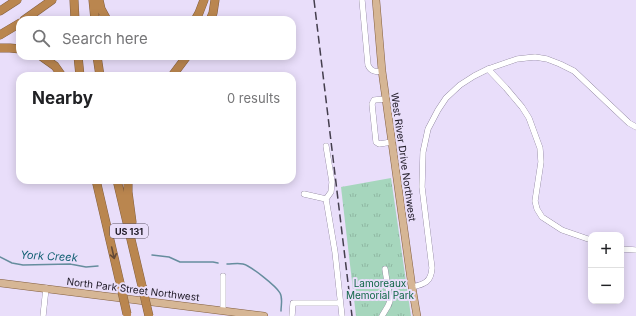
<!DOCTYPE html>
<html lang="en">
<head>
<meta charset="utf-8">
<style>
	body { margin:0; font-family:Inter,sans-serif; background:#f2f2f2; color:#202124 }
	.controls { position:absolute; right:12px; bottom:12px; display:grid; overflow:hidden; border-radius:8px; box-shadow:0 2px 10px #0003 }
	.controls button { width:36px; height:36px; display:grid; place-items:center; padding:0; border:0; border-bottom:1px solid #e0e0e0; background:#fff; color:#202124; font:20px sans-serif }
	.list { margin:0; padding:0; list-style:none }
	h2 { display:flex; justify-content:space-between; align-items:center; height:52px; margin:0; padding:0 16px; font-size:17px }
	h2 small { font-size:13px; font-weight:400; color:#757577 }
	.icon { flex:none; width:22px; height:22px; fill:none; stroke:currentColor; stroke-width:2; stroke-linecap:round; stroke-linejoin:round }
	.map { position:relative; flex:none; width:636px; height:316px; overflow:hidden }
	.search { position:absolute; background:#fff; box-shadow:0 2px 10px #0003; left:16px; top:16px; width:280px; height:44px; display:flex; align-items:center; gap:10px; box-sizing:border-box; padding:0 14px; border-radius:12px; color:#757577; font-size:15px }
	.panel { position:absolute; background:#fff; box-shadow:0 2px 10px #0003; left:16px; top:72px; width:280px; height:112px; border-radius:12px }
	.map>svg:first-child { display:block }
	.park { fill:url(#park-tufts) }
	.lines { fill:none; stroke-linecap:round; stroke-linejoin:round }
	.stream { stroke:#668d9e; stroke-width:1.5 }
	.minor-casing { stroke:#766a88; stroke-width:6 }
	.major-casing { stroke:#835f40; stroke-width:8 }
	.highway-casing { stroke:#835f40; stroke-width:9 }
	.minor { stroke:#fff; stroke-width:5.5 }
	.major { stroke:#d6b695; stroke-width:7 }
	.highway { stroke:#ba864f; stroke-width:8 }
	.rail { stroke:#443e4d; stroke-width:1.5; stroke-dasharray:8 4; stroke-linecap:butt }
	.highway-bridge-casing { stroke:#835f40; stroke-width:9; stroke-linecap:butt }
	.highway-bridge { stroke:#ba864f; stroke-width:8 }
	.oneway { stroke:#634937 }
	.labels { text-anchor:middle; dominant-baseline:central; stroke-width:4; stroke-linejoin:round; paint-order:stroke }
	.shield { fill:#e9defa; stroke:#5a5364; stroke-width:1 }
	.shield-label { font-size:9px; font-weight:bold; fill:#1c1723 }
	.street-label { font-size:10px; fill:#1c1723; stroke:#e9defa }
	.park-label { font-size:10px; fill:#0f6646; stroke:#e9defa }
	.water-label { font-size:11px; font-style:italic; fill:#115f72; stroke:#e9defa }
</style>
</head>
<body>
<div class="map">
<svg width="636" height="316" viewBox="0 0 636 316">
	<defs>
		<pattern id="park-tufts" width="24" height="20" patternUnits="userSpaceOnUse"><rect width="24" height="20" fill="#a6d6bd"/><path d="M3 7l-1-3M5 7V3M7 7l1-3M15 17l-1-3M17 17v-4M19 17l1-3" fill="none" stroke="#8eb7a2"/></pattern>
	</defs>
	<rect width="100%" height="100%" fill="#e9defa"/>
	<!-- park -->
	<path class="park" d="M 391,178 L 411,316 L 356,316 L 341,187 Z"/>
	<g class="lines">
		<!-- stream -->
		<path class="stream" d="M 152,255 L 169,257 L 180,262 L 213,262 L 218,263
			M 0,257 L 12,263 L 23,265 L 70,264 L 86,267 L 98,266
			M 227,264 C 232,264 238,263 243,264 C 251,266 276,286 280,293 C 283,298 281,305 281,311"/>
		<defs>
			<path id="minor" d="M 362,0 L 368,65 C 371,72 376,72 382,71
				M 488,69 L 506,88 L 522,107 L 529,118 L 540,148 L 541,162 L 535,201 L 537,209 L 542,217 L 562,230 L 591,240
				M 386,99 L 374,100 L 372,104 L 376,142 L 379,144 L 392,142
				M 304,194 L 326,199 L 335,252 L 342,316
				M 326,199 L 331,192 L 332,182 L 326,146
				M 621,249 L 636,250
				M 223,276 L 223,311
				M 412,287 C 425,284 431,282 432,268 L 422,187 L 423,152 L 428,129 L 438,110 L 446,98 L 460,85 L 474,76 L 488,69 L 517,59 L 535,57 L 547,59 L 560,64 L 574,71 L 629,123 L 636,127
				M 43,316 L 46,288
				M 292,316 L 293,303 L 340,303
				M 382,316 L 388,306 L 390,301 L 385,269"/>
			<path id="major" d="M 376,0 L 382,71 L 412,287 L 417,316
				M 0,283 L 264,316"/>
			<path id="highway" d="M 74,0 L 75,20
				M 93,0 L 95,20
				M 99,0 L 101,9 L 107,20
				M 0,11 L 17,0
				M 24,20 L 52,0
				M 195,20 L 199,13 L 204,0
				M 210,20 L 213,13 L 215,0
				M 0,35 L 20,23
				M 0,48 L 10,48 L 20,49
				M 41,56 L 55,66 L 62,76
				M 78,56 L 80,76
				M 97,56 L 100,76
				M 172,76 L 187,56
				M 96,180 L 120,283
				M 117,180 L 142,286
				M 128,180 L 128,192 L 132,222"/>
		</defs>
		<!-- minor casing -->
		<use href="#minor" class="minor-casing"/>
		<!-- major casing -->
		<use href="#major" class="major-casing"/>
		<!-- highway casing -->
		<use href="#highway" class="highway-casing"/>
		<!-- minor -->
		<use href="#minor" class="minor"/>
		<!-- major -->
		<use href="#major" class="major"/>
		<!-- highway -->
		<use href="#highway" class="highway"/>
		<!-- rail -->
		<path class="rail" d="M 314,0 L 352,316"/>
		<defs>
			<path id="highway-bridge" d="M 120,283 L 127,314
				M 142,286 L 149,316"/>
		</defs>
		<!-- highway-bridge casing -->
		<use href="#highway-bridge" class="highway-bridge-casing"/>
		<!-- highway-bridge -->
		<use href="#highway-bridge" class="highway-bridge"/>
	</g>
	<!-- one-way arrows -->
	<defs><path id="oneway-shaft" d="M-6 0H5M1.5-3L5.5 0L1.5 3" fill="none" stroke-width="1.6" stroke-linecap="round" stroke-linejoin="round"/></defs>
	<use class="oneway" href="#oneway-shaft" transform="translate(113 253) rotate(77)"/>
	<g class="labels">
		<!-- shield labels -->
		<rect class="shield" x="110" y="224" width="38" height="14" rx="3"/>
		<g class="shield-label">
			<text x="129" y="231">US 131</text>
		</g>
		<!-- street labels -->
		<g class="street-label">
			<text transform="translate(404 157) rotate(82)">West River Drive Northwest</text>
			<text transform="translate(133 289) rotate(7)">North Park Street Northwest</text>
		</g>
		<!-- park labels -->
		<g class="park-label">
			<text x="380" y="283">Lamoreaux<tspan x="380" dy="12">Memorial Park</tspan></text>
		</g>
		<!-- water labels -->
		<g class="water-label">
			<text transform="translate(49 256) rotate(3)">York Creek</text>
		</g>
	</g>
</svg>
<div class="controls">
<button>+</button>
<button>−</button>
</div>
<div class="search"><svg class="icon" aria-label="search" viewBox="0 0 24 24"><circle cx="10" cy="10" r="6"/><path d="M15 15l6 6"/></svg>Search here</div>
<section class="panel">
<h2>Nearby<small>0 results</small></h2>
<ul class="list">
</ul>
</section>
</div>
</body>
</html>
